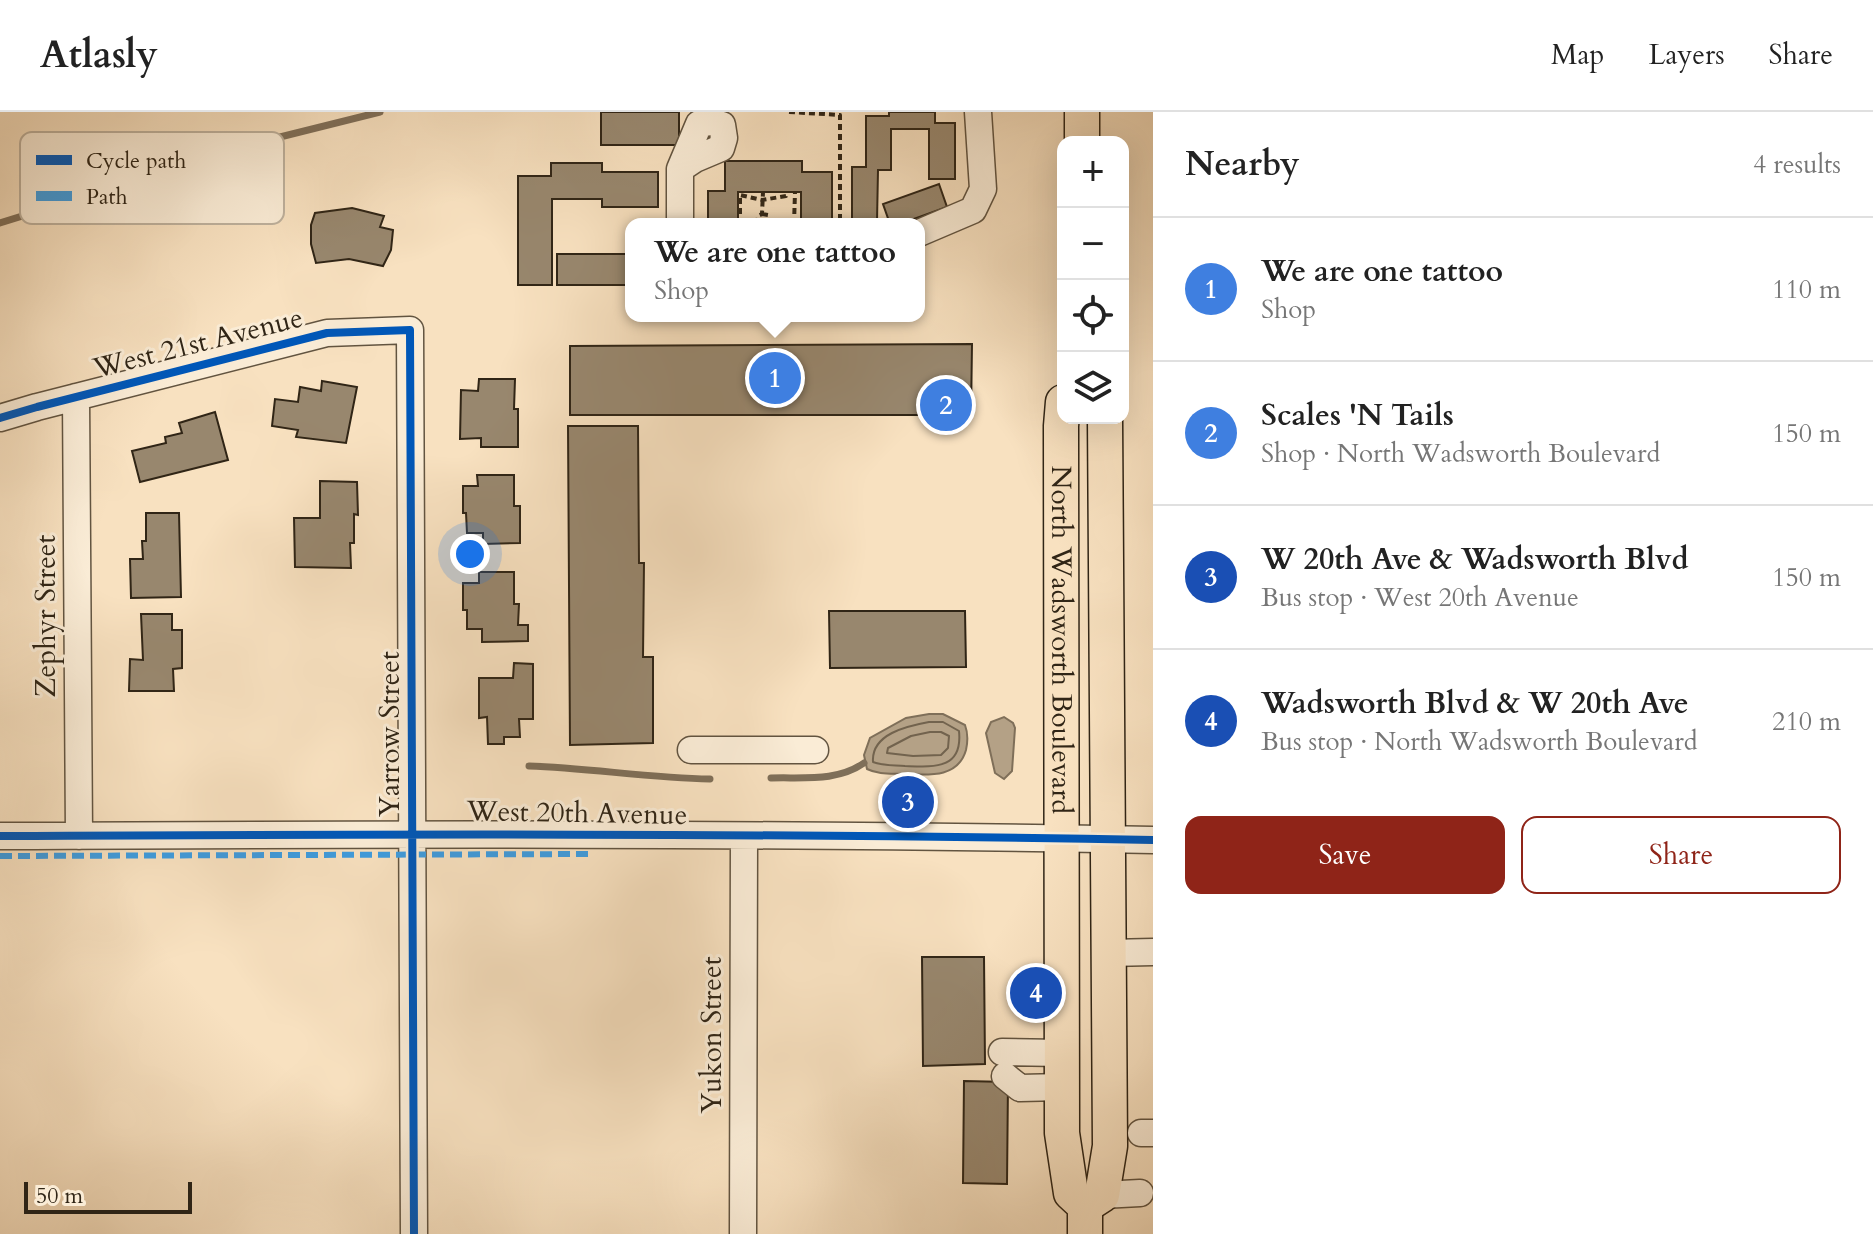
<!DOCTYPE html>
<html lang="en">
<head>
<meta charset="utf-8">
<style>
	body { margin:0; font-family:Cardo,serif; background:#f6f6f6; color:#222 }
	.controls { position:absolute; right:24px; top:24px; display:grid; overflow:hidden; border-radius:16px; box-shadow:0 8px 32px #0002 }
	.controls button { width:72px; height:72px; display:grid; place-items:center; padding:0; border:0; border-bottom:2px solid #e0e0e0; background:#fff; color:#222; font:40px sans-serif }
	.scale { position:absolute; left:24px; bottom:20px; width:168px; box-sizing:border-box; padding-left:8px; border:4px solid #302516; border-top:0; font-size:22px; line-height:28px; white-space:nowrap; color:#302516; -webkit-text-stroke:6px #faecd6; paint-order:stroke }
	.you { position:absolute; left:470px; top:442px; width:28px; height:28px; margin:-20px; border:6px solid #fff; border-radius:50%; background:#1a73e8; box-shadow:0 0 0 12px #1a73e833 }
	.badge { display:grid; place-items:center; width:52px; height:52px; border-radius:50%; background:#8f2418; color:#fff; font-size:26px; font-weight:700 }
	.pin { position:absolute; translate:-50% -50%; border:4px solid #fff; box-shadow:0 2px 8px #0006 }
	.popup { position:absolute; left:625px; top:106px; width:300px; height:104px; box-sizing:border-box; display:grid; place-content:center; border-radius:16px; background:#fff; filter:drop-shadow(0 2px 6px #0005); font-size:26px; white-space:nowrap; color:#767676 }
	.popup b { font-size:30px; color:#222 }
	.popup::after { content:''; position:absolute; left:50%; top:100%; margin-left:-16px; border:16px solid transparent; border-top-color:#fff }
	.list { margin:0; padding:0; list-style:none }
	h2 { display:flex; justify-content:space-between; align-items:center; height:104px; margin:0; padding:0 32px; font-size:34px }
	h2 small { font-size:26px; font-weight:400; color:#767676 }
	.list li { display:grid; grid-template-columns:52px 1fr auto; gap:24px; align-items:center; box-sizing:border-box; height:144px; padding:0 32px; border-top:2px solid #e0e0e0 }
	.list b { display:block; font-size:30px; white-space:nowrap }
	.list p { margin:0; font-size:26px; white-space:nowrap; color:#767676 }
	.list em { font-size:26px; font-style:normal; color:#767676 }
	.actions { display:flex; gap:16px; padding:24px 32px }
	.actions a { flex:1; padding:18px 0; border:2px solid #8f2418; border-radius:16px; text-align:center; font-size:28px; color:#8f2418 }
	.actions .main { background:#8f2418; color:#fff }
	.icon { flex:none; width:44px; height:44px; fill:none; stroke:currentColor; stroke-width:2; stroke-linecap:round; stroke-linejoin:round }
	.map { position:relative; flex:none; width:1153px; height:1122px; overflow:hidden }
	header { display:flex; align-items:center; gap:48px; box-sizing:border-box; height:112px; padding:0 40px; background:#fff; border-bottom:2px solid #e0e0e0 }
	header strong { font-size:38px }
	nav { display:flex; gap:44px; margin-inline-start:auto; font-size:28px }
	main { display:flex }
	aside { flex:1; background:#fff }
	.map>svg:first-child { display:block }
	.water { fill:#b4a186; stroke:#7f6f59; stroke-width:2 }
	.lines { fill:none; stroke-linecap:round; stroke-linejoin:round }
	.shore { stroke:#72634e; stroke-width:2 }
	.stream { stroke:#7f6f59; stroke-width:7 }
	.building { fill:#98876e; stroke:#302516; stroke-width:2 }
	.minor-casing { stroke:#625440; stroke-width:29 }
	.major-casing { stroke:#302516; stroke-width:37 }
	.path { stroke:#302516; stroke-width:4; stroke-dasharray:6 4; stroke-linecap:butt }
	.minor { stroke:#faecd6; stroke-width:26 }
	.major { stroke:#f8e1c0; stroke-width:34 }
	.quiet { stroke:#3e9cdf; stroke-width:6; stroke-dasharray:12 6; stroke-linecap:butt }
	.cycleway-casing { stroke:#faecd6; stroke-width:13 }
	.cycleway { stroke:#0057b8; stroke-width:8 }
	.labels { text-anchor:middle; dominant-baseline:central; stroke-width:6; stroke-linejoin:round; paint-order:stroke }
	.street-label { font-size:28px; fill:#302516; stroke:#faecd6 }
	.key { fill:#faecd6; stroke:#bdb09c; stroke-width:2 }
	.key-label { font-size:22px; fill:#302516 }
</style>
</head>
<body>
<header>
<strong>Atlasly</strong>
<nav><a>Map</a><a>Layers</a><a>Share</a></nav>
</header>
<main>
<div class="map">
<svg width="1153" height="1122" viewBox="0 0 1153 1122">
	<rect width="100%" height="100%" fill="#f8e1c0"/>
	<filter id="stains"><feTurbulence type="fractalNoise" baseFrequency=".0025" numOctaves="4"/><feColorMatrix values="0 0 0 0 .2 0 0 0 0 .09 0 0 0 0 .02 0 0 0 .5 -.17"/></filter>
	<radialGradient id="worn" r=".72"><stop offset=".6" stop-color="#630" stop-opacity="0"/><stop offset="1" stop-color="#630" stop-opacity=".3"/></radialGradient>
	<!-- water -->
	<path class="water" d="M 929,602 L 943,602 L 965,613 C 968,621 968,629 966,638 C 958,666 929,663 906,662 C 893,661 879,663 867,657 L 864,643 L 870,626 L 906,606 Z
		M 1004,605 L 1013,611 L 1015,616 L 1012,659 L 1004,667 L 995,661 L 986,621 L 991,610 Z"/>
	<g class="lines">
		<!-- shore -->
		<path class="shore" d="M 929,610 L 943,610 L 959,619 C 963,658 933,655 905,654 C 894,653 883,654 873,650 C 871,622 907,614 929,610 Z
			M 930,620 L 941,620 L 949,624 L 948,636 L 941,643 L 913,644 L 887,641 L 888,636 L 911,624 Z"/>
		<!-- stream -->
		<path class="stream" d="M 0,111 L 268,28 L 380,0
			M 529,654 C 589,656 650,666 710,667
			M 771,666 C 803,665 837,670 864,651"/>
	</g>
	<!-- building -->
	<path class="building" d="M 601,0 L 679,0 L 679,33 L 601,33 Z
		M 889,0 L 935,0 L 935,11 L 955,11 L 955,67 L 929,67 L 929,17 L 891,17 L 891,58 L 878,58 L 877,110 L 852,109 L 852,55 L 866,55 L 866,4 L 889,4 Z
		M 725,49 L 802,49 L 802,60 L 832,60 L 832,112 L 801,112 L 801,80 L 738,80 L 738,112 L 708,112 L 708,79 L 725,79 Z
		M 551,51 L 602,51 L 602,60 L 658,60 L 658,95 L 602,95 L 602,87 L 552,87 L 552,173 L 518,173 L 518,64 L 551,64 Z
		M 939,72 L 947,95 L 900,112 L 890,112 L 883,92 Z
		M 352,96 L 384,104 L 380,115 L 393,118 L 391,138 L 383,154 L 349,147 L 316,151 L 311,132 L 311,113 L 315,101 Z
		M 557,142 L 631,142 L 631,173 L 557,173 Z
		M 972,232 L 971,303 L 570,303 L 570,234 Z
		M 479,267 L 515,267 L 514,297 L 518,297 L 518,335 L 481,335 L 481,326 L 460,327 L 461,278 L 478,279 Z
		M 322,269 L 357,275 L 346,331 L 296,325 L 298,318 L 272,314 L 275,287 L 298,290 L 300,275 L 321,279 Z
		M 215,300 L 228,348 L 140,370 L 132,339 L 166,331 L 165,325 L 182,321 L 179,311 Z
		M 568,314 L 638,314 L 639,451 L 644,451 L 643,545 L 653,545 L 653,631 L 570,633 Z
		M 477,363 L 514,363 L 514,394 L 520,394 L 520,431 L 483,432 L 483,421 L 467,421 L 466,401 L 463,401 L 463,374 L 478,374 Z
		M 320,369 L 357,370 L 358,403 L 354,402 L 354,431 L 350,431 L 351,456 L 295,455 L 294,406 L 320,406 Z
		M 146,401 L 179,401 L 181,485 L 131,486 L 130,447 L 143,447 L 142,429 L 146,429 Z
		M 479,460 L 514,460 L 514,492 L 519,492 L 518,513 L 528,513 L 528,529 L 482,530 L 482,517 L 467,517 L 467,498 L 463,498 L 463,471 L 479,471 Z
		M 829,499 L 965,499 L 966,555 L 830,556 Z
		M 141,502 L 172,502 L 172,518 L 182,518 L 182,556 L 173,557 L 174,579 L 129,579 L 130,547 L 143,548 Z
		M 514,551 L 533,552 L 533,607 L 519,607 L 520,625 L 504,625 L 504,632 L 488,632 L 487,605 L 479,606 L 479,566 L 513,566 Z
		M 922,845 L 984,845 L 985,952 L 923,954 Z
		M 964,969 L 1008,970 L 1007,1072 L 963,1071 Z"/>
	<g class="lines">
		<defs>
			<path id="minor" d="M 680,112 L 680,57 L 699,12 L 711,10 L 722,13 L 724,26 L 721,36 L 695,47 L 680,57
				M 919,121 L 973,98 L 983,77 L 978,0
				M 76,285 L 79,724
				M 0,306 L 37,295 L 327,221 L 410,218 L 414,1122
				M 691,638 L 815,638
				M 0,724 C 384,722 769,721 1153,728
				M 1109,841 L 1153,840
				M 1002,940 L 1061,941
				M 1005,964 L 1020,976 L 1062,975
				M 1141,1021 L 1153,1021
				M 1102,1083 L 1140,1081
				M 743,1122 L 744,725"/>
			<g id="major">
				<path d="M 1082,0 L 1082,30"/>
				<path id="s1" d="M 1063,290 L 1061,314 L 1062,1021 L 1071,1081 L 1085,1094 L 1085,1122"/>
				<path d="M 1085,1094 L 1102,1083 L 1110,1034 L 1105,306"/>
			</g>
		</defs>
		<!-- minor casing -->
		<use href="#minor" class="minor-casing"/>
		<!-- major casing -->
		<use href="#major" class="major-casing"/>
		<!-- path -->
		<path class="path" d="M 789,0 L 840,3 L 840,112
			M 762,102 L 768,103 L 770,112
			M 740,112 L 740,83 L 762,88 L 786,84 L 787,80
			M 757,112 L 758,104 L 762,102 L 763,80
			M 794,112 L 795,80"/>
		<!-- minor -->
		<use href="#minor" class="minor"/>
		<!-- major -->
		<use href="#major" class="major"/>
		<!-- quiet -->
		<path class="quiet" d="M 0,744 L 590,742"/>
		<defs>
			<path id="cycleway" d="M 0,306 L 37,295 L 327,221 L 410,218 L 414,1122
				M 0,724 C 384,722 769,721 1153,728"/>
		</defs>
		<!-- cycleway casing -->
		<use href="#cycleway" class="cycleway-casing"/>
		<!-- cycleway -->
		<use href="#cycleway" class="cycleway"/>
	</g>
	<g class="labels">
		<!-- street labels -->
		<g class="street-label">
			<text transform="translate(198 231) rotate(-14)">West 21st Avenue</text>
			<text transform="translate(46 504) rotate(-90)">Zephyr Street</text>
			<text stroke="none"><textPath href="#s1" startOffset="238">North Wadsworth Boulevard</textPath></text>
			<text transform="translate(390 622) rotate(-90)">Yarrow Street</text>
			<text transform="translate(577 701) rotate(1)">West 20th Avenue</text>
			<text transform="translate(712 923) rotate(-90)">Yukon Street</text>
		</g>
	</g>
	<!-- legend -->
	<rect x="20" y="20" width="264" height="92" rx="12" class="key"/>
	<rect x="36" y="43" width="36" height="10" fill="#0057b8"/>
	<rect x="36" y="79" width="36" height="10" fill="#3e9cdf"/>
	<g class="key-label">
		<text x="86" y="56">Cycle path</text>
		<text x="86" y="92">Path</text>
	</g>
	<rect width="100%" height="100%" filter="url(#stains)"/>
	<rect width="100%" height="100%" fill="url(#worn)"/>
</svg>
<div class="controls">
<button>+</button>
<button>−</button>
<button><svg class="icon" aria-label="locate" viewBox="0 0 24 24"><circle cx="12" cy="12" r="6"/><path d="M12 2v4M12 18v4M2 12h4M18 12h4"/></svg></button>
<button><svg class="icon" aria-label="layers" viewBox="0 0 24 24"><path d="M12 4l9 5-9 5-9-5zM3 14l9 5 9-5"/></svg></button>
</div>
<div class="scale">50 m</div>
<div class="you"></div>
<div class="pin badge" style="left:775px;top:266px;background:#3f7fe0">1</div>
<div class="popup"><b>We are one tattoo</b>Shop</div>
<div class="pin badge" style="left:946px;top:293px;background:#3f7fe0">2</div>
<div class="pin badge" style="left:908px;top:690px;background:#1a4fb4">3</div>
<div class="pin badge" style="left:1036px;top:881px;background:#1a4fb4">4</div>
</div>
<aside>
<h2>Nearby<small>4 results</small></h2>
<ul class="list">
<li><span class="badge" style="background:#3f7fe0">1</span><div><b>We are one tattoo</b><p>Shop</p></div><em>110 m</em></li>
<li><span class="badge" style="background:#3f7fe0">2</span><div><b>Scales 'N Tails</b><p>Shop · North Wadsworth Boulevard</p></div><em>150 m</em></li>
<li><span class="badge" style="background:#1a4fb4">3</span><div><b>W 20th Ave &amp; Wadsworth Blvd</b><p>Bus stop · West 20th Avenue</p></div><em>150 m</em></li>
<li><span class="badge" style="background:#1a4fb4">4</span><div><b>Wadsworth Blvd &amp; W 20th Ave</b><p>Bus stop · North Wadsworth Boulevard</p></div><em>210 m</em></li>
</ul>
<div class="actions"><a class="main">Save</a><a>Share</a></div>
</aside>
</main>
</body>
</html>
